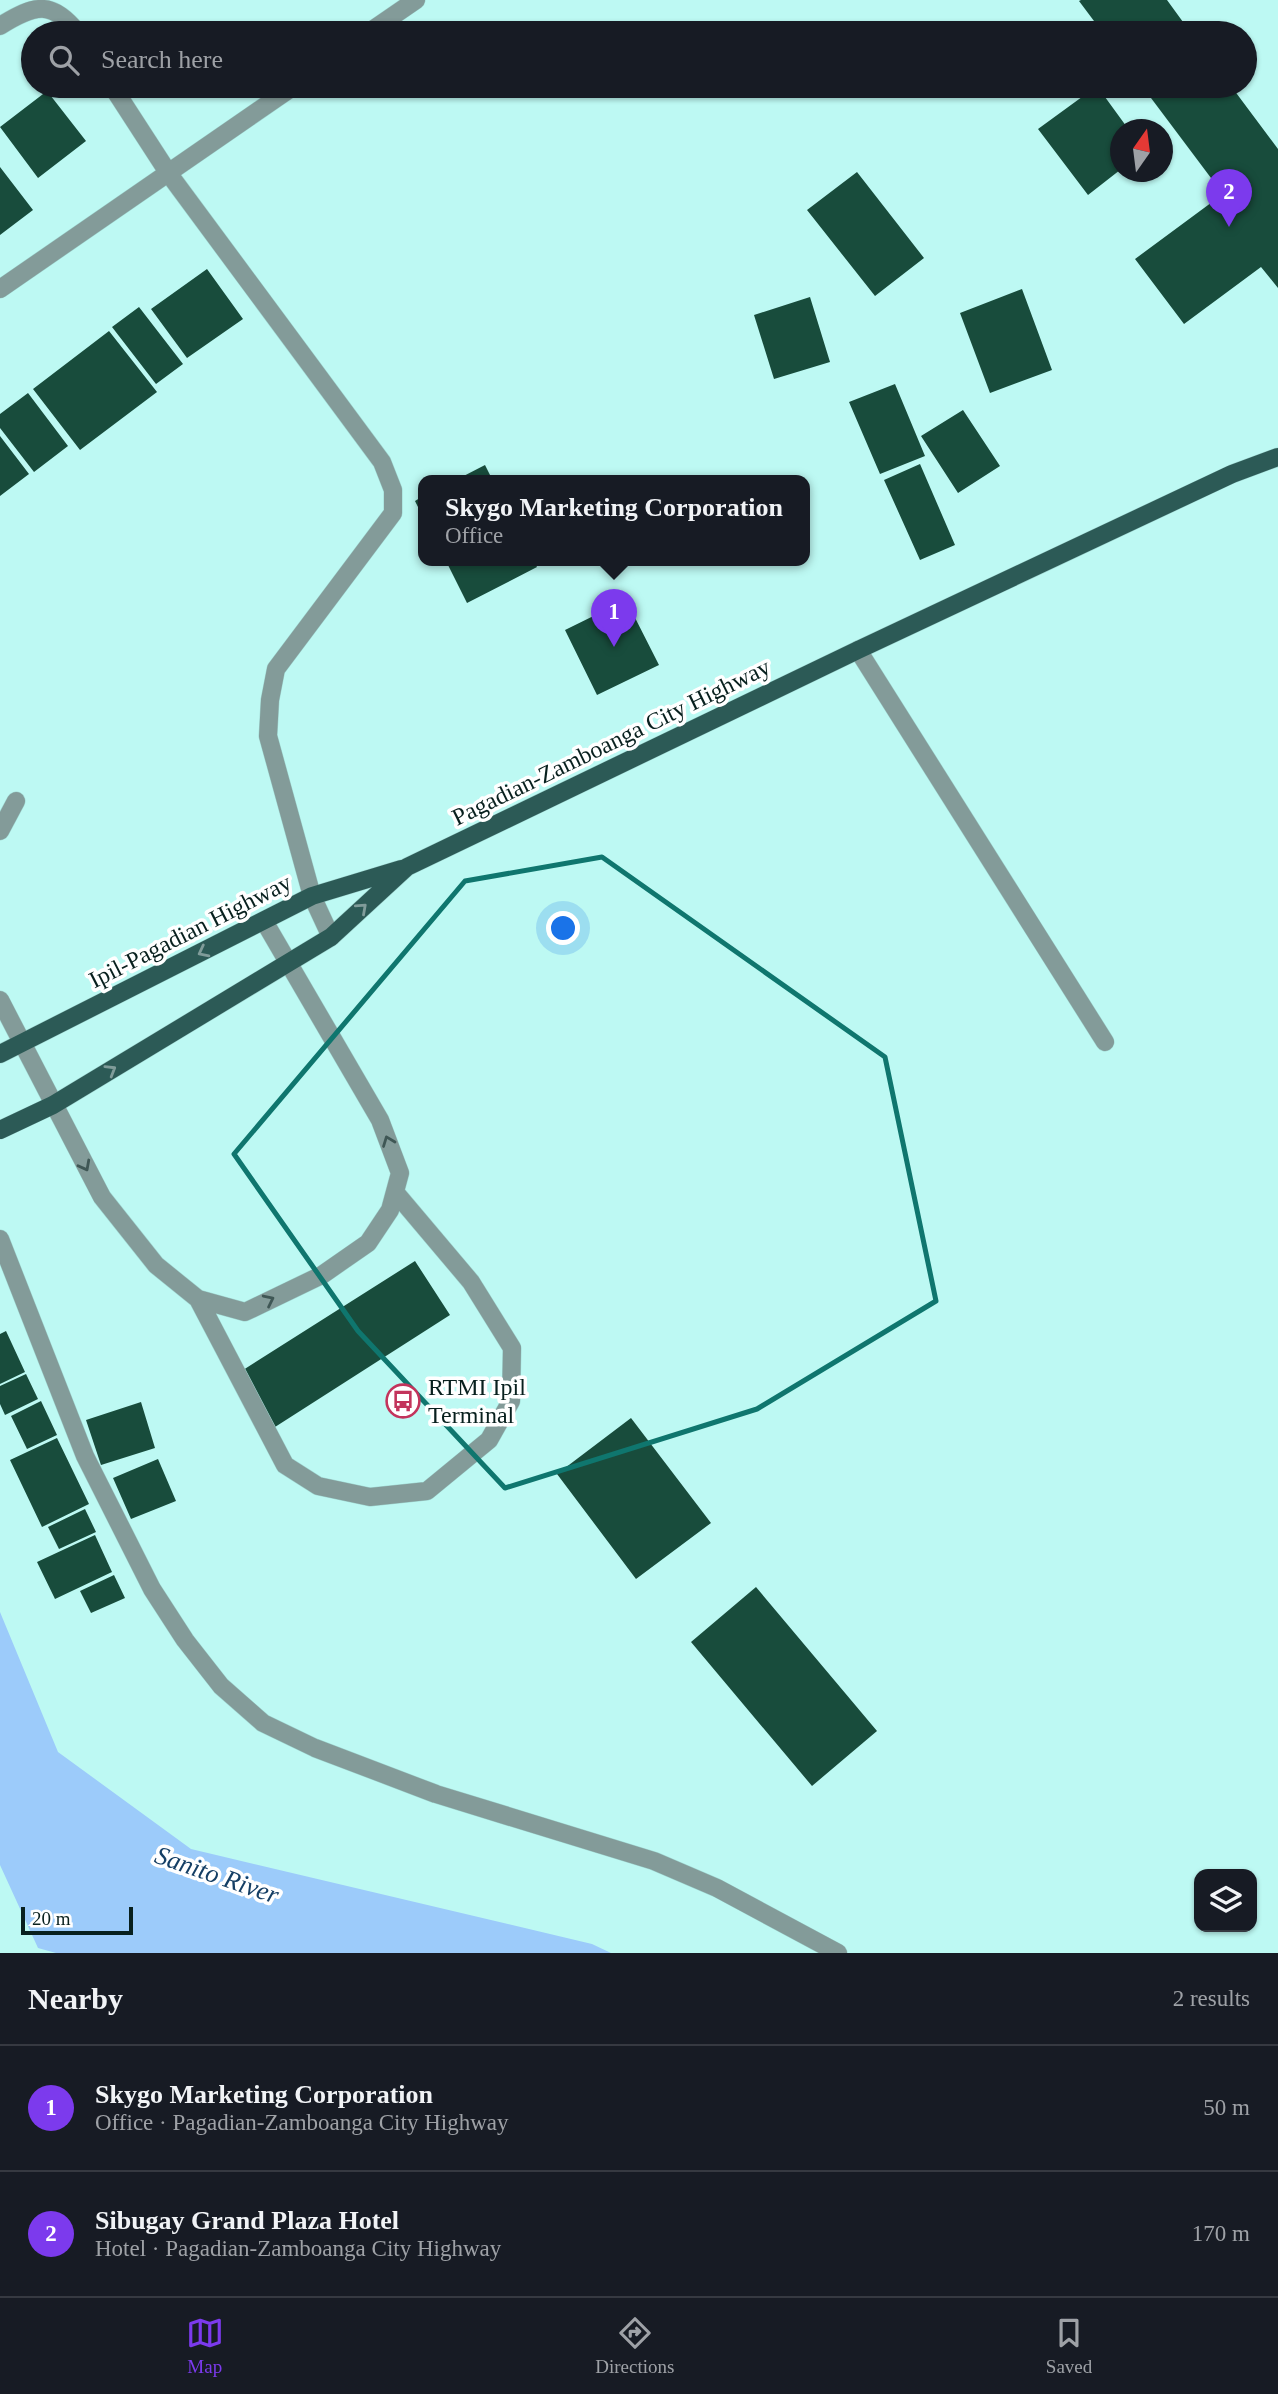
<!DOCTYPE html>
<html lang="en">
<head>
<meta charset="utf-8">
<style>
	body { margin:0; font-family:Georgia,serif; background:#20242c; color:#f1f3f6 }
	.controls { position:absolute; right:21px; bottom:21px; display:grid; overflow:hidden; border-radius:14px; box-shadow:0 2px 5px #0004 }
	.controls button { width:63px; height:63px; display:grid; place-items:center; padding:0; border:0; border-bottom:2px solid #363941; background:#171b24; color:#f1f3f6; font:35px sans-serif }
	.compass { position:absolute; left:1110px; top:119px; width:63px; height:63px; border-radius:50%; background:#171b24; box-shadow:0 2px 5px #0004; rotate:14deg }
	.scale { position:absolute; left:21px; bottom:18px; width:112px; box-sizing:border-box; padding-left:7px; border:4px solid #08201e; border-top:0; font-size:19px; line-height:24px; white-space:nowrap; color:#08201e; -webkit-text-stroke:5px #fff; paint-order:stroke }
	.you { position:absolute; left:564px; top:929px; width:24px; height:24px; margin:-18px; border:5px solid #fff; border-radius:50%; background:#1a73e8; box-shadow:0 0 0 10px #1a73e833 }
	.badge { display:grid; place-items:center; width:46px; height:46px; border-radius:50%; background:#7c3aed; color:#fff; font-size:23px; font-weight:700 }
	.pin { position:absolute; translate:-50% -58px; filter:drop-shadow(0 2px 4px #0008) }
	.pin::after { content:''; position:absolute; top:37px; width:24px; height:21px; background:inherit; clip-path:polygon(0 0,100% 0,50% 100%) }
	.popup { position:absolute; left:418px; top:475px; width:392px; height:91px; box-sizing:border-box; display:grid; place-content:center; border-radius:14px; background:#171b24; filter:drop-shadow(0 2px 5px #0005); font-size:23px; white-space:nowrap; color:#9ea1a6 }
	.popup b { font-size:26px; color:#f1f3f6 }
	.popup::after { content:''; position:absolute; left:50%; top:100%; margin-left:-14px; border:14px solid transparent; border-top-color:#171b24 }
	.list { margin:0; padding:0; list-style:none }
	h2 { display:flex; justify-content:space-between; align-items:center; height:91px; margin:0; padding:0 28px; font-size:30px }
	h2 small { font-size:23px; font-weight:400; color:#9ea1a6 }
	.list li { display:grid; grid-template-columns:46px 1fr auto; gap:21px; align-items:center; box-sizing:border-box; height:126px; padding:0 28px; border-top:2px solid #363941 }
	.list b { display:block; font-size:26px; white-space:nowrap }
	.list p { margin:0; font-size:23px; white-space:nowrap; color:#9ea1a6 }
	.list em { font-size:23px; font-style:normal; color:#9ea1a6 }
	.icon { flex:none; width:38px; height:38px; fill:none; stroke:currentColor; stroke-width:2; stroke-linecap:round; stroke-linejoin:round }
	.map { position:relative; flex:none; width:1278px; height:1953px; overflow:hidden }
	.search { position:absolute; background:#171b24; box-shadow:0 2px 5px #0004; left:21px; right:21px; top:21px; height:77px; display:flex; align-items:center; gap:18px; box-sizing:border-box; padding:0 24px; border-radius:38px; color:#9ea1a6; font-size:26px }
	.sheet { height:343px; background:#171b24 }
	nav { display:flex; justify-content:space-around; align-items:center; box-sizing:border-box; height:98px; border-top:2px solid #363941; background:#171b24; font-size:19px; color:#9ea1a6 }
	nav a { display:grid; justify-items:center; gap:4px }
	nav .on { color:#7c3aed }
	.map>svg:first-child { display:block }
	.water { fill:#9ccbfa }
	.building { fill:#184c3c }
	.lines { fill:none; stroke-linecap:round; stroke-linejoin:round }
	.minor-casing { stroke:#a0d6d1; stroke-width:19 }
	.major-casing { stroke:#a0d6d1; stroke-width:19 }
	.minor { stroke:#839b99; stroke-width:18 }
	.major { stroke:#2c5a56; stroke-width:18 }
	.oneway { stroke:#809c9a }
	.oneway2 { stroke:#3f5755 }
	.marked { fill:none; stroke:#0f766e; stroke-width:5; stroke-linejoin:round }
	.labels { text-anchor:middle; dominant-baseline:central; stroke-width:7; stroke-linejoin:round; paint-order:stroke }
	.street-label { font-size:24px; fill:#08201e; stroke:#fff }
	.poi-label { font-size:24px; fill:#08201e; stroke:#fff; text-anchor:start }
	.water-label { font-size:26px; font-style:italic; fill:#153f65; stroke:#fff }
</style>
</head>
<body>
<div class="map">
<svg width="1278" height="1953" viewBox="0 0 1278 1953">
	<rect width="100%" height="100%" fill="#bdf9f3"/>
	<!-- water -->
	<path class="water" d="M 0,1612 L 58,1752 L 191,1849 L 592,1944 L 611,1953 L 56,1953 L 38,1948 L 0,1865 Z"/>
	<!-- building -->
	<path class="building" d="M 1081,0 L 1167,0 L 1191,33 L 1103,33 L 1079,1 Z
		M 1097,86 L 1129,130 L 1120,130 L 1120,170 L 1088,195 L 1038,129 Z
		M 1142,86 L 1231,86 L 1278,149 L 1278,288 L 1261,267 L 1184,324 L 1135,259 L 1223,194 Z
		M 47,91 L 86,141 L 38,178 L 0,127 Z
		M 0,167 L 33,210 L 0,235 Z
		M 857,172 L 924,258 L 875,296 L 807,210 Z
		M 207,269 L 243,319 L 187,358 L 151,309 Z
		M 1022,289 L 1052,370 L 990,393 L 960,313 Z
		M 810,297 L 830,362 L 774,379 L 754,315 Z
		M 139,307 L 183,364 L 156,384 L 112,327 Z
		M 109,331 L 157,392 L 80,450 L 33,389 Z
		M 895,384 L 925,456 L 880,474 L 849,402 Z
		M 28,393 L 68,446 L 34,472 L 0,428 L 0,414 Z
		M 963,410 L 1000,466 L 958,493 L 921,436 Z
		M 0,436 L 29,474 L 0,496 Z
		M 920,464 L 955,545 L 920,560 L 884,480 Z
		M 485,465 L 493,481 L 454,481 Z
		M 423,496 L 423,517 L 415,501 Z
		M 446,561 L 534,561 L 537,567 L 467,603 Z
		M 626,600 L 659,665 L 597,695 L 565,630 Z
		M 415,1261 L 450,1315 L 275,1427 L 240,1372 Z
		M 6,1331 L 25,1372 L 0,1384 L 0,1334 Z
		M 26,1374 L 38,1399 L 5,1415 L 0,1404 L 0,1386 Z
		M 41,1401 L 57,1435 L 27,1449 L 11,1416 Z
		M 141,1402 L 155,1448 L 101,1465 L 86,1420 Z
		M 631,1418 L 711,1523 L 636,1579 L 557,1474 Z
		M 57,1438 L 89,1504 L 42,1527 L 10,1460 Z
		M 158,1459 L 176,1501 L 131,1519 L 113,1478 Z
		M 85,1509 L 96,1532 L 59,1549 L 48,1527 Z
		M 95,1535 L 112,1572 L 55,1599 L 37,1562 Z
		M 114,1575 L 125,1598 L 91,1613 L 80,1591 Z
		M 756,1587 L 877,1731 L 812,1786 L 691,1642 Z"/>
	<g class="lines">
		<defs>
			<path id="minor" d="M 0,26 C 35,4 52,0 78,33
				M 368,33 L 416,0
				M 112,86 L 169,174 L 382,462 L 393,490 L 393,513 L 276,669 L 270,700 L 268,736 L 312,896 L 331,937
				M 0,289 L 294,86
				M 858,650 L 1105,1042
				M 0,831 L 16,801
				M 0,1000 L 102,1197 L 156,1265 L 198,1299 L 245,1312 L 322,1275 L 368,1243 L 390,1210 L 400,1173 L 380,1120 L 264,921
				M 0,1239 L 85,1456 L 152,1589 L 185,1640 L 221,1686 L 263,1723 L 315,1748 L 436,1794 L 654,1861 L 717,1888 L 838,1953
				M 198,1299 L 285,1465 L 318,1486 L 370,1497 L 427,1491 L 489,1440 L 511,1401 L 512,1348 L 471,1282 L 395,1192"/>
			<path id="major" d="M 0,1054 L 312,896 L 401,869
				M 0,1130 L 53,1105 L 331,937 L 407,867 L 858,650 L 1232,474 L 1278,457"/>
		</defs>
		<!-- minor casing -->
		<use href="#minor" class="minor-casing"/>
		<!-- major casing -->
		<use href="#major" class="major-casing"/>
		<!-- minor -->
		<use href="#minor" class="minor"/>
		<!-- major -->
		<use href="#major" class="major"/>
	</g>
	<!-- one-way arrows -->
	<defs><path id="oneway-chevron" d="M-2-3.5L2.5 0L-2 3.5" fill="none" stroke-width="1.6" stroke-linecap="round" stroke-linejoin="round" transform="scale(1.75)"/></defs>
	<g class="oneway">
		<use href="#oneway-chevron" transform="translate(362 908) rotate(-42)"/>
		<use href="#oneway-chevron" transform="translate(203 952) rotate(153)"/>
		<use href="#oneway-chevron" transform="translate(111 1070) rotate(-31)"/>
	</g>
	<g class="oneway2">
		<use href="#oneway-chevron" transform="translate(388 1141) rotate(-111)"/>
		<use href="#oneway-chevron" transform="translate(85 1166) rotate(62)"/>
		<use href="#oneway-chevron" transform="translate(269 1300) rotate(-26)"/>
	</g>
	<!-- marked area -->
	<path class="marked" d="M 602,857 L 885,1057 L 936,1301 L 757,1409 L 505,1488 L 358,1331 L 234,1154 L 465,881 Z"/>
	<!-- icons -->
	<defs>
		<symbol id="bus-ring" viewBox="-11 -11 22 22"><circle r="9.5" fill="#fff" stroke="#c3345c" stroke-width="1.5"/><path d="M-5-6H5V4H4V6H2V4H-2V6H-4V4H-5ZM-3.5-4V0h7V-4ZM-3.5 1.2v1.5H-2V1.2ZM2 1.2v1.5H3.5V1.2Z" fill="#c3345c"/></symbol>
	</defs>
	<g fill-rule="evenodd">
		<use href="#bus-ring" x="384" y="1382" width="38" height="38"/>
	</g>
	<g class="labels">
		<!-- street labels -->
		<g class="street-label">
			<text transform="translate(611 742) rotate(-26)">Pagadian-Zamboanga City Highway</text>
			<text transform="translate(190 931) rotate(-27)">Ipil-Pagadian Highway</text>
		</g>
		<!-- poi labels -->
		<g class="poi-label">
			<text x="428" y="1387">RTMI Ipil<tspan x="428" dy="28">Terminal</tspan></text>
		</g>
		<!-- water labels -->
		<g class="water-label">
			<text transform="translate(217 1875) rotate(19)">Sanito River</text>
		</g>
	</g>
</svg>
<div class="controls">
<button><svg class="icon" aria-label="layers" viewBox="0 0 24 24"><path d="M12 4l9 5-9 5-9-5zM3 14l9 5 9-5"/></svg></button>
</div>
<svg class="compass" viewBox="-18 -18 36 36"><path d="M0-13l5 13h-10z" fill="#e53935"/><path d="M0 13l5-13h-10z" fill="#9ea1a6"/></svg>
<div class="scale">20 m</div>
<div class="you"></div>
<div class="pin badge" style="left:614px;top:647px">1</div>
<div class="popup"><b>Skygo Marketing Corporation</b>Office</div>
<div class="pin badge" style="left:1229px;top:227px">2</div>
<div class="search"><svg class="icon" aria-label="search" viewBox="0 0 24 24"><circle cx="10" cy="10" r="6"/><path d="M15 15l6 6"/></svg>Search here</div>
</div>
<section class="sheet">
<h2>Nearby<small>2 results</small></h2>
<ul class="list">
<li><span class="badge">1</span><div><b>Skygo Marketing Corporation</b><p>Office · Pagadian-Zamboanga City Highway</p></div><em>50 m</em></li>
<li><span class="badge">2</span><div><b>Sibugay Grand Plaza Hotel</b><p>Hotel · Pagadian-Zamboanga City Highway</p></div><em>170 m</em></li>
</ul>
</section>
<nav>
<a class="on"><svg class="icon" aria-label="map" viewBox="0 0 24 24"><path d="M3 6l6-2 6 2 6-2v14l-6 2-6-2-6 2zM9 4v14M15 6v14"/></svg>Map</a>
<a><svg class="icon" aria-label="directions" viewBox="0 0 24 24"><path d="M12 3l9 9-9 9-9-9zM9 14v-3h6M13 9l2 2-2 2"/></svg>Directions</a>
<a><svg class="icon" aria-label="saved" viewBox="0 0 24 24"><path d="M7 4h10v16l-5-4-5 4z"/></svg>Saved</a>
</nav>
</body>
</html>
